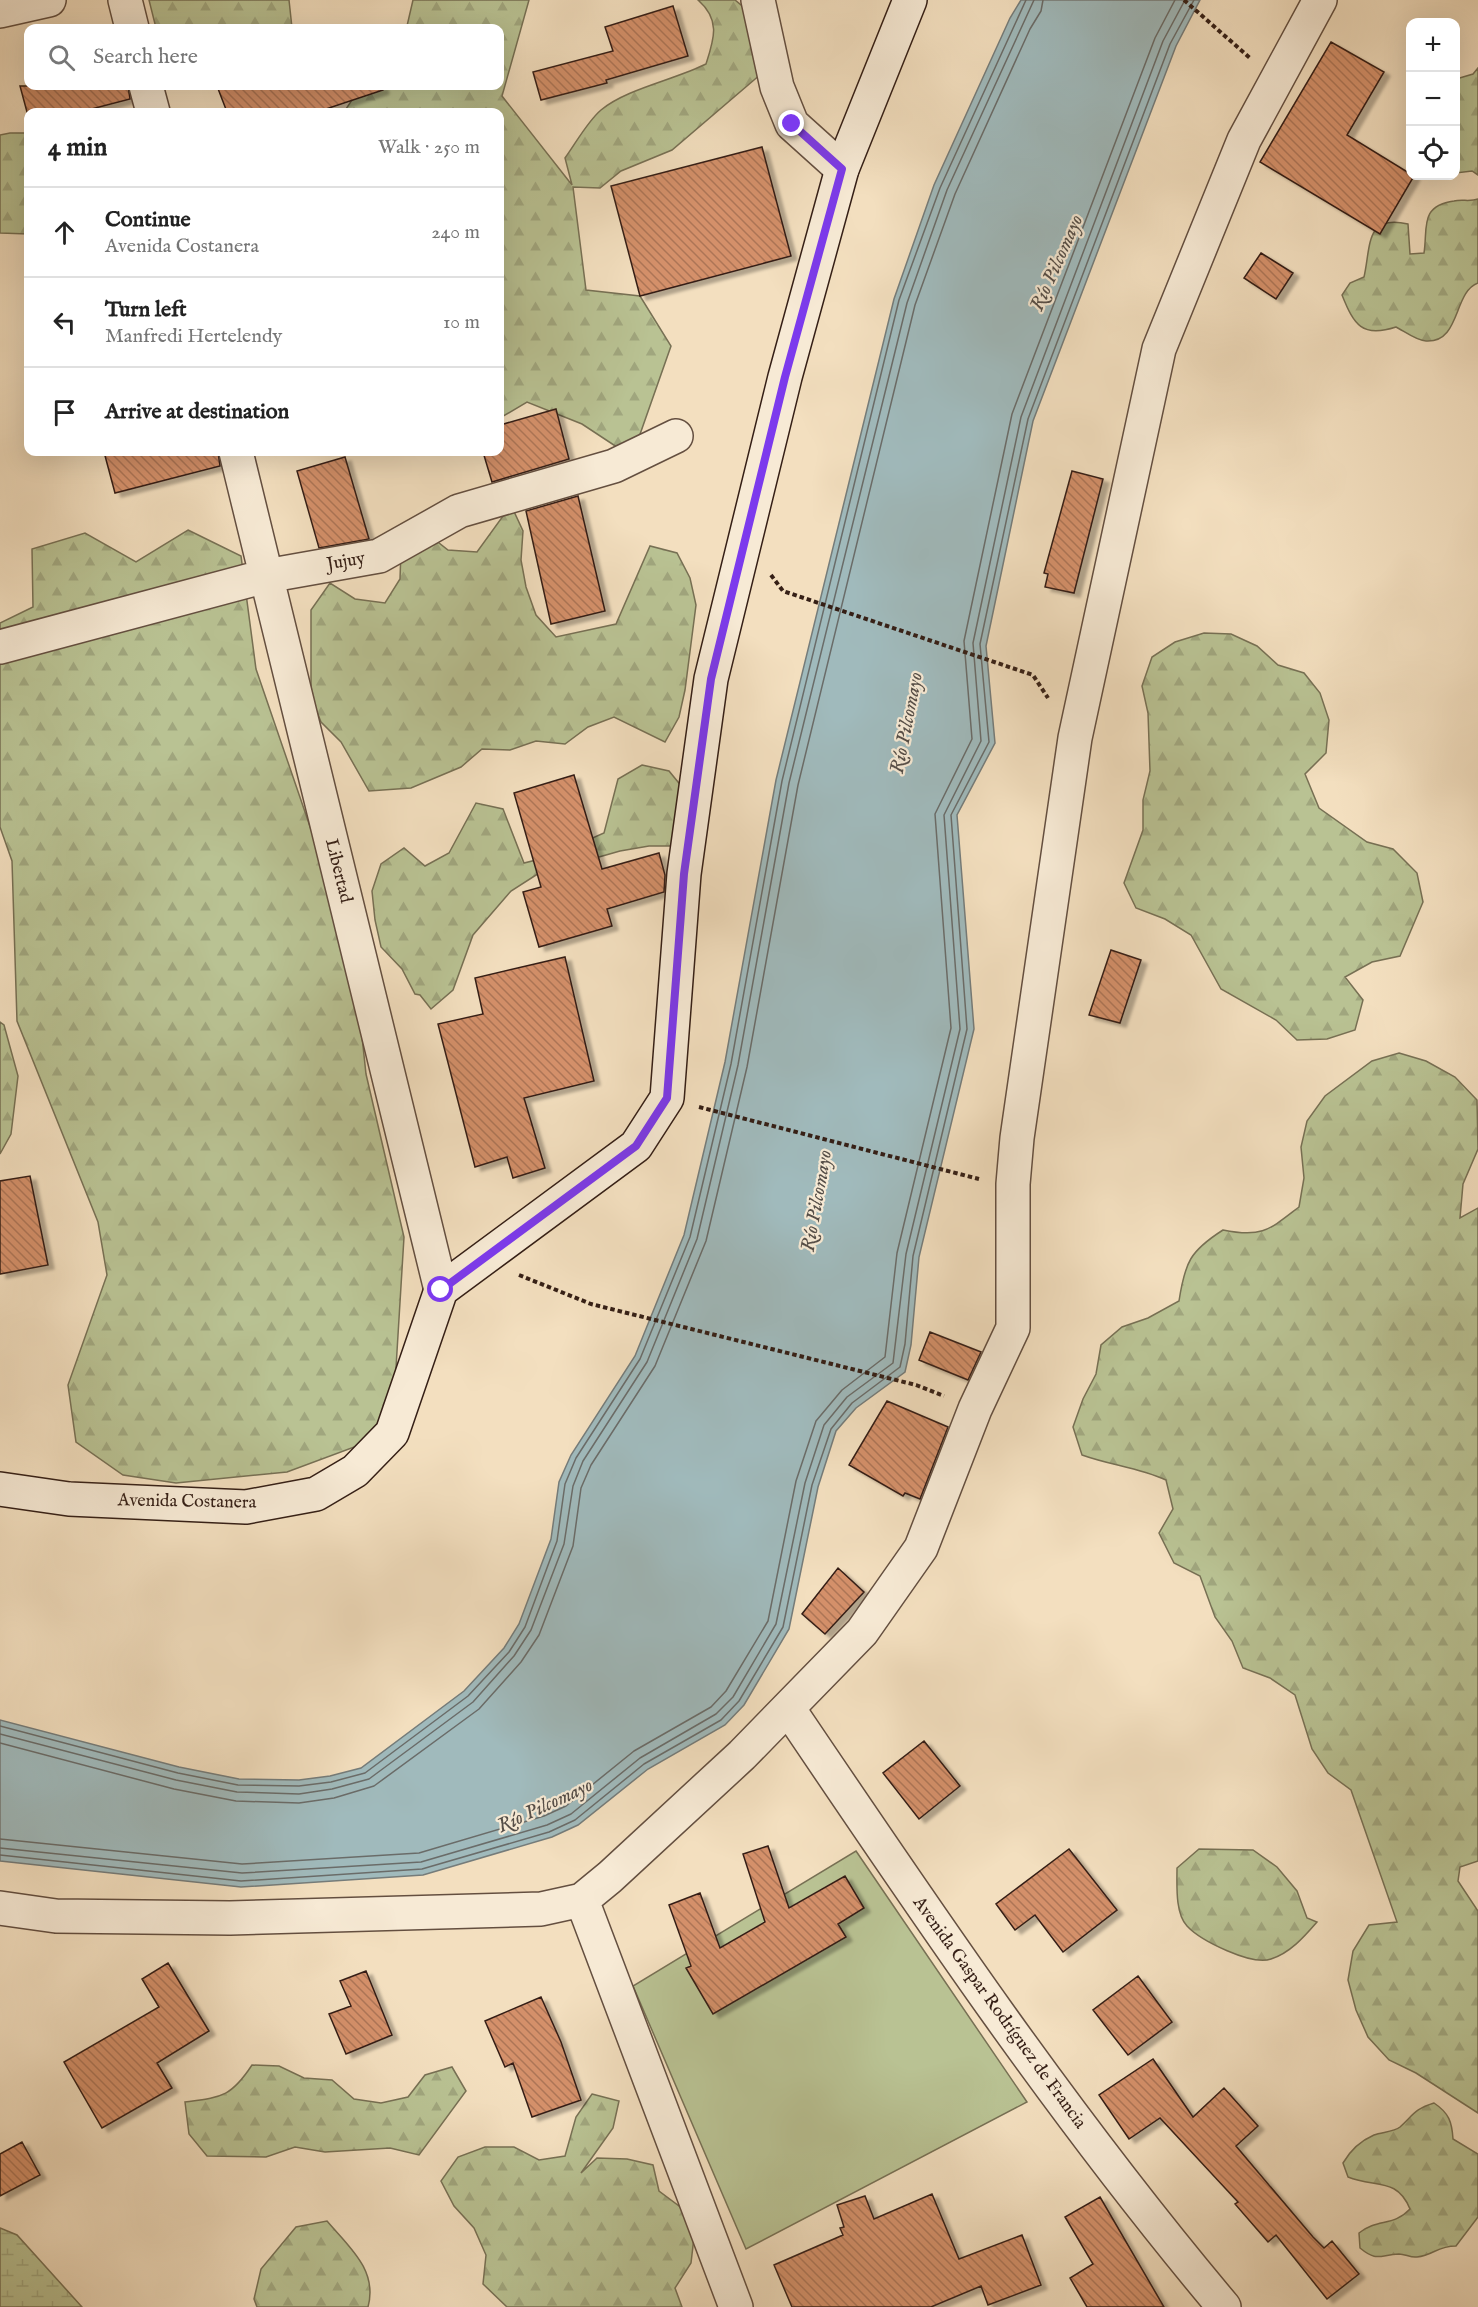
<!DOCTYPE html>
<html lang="en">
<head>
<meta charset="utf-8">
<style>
	body { margin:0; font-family:"IM FELL English",serif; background:#f6f6f6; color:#222 }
	.controls { position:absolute; right:18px; top:18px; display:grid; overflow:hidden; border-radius:12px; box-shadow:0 6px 24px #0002 }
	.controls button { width:54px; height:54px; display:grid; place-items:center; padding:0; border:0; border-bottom:2px solid #e0e0e0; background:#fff; color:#222; font:30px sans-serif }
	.stop { position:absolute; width:18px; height:18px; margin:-14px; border:4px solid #7c3aed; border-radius:50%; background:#fff }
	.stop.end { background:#7c3aed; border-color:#fff; box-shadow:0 2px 6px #0008 }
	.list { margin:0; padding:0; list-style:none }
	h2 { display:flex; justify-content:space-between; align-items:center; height:78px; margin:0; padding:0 24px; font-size:26px }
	h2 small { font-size:20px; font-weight:400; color:#767676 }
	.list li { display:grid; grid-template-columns:39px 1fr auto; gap:18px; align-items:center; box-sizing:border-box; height:90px; padding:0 24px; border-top:2px solid #e0e0e0 }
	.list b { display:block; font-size:22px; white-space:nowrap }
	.list p { margin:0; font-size:20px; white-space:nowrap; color:#767676 }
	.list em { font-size:20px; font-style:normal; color:#767676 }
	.icon { flex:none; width:33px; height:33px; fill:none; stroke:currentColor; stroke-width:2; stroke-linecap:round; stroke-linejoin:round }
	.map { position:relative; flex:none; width:1478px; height:2307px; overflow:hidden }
	.search { position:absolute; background:#fff; box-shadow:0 6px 24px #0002; left:24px; top:24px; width:480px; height:66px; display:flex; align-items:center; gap:15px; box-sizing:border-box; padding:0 21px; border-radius:12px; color:#767676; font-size:22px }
	.panel { position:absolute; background:#fff; box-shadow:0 6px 24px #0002; left:24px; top:108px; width:480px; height:348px; border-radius:12px }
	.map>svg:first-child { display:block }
	.forest { fill:url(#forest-firs); stroke:#777054; stroke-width:1.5 }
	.wetland { fill:url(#wetland-marsh); stroke:#777054; stroke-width:1.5 }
	.pitch { fill:#b9c293; stroke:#777054; stroke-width:1.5 }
	.water { fill:#a0babc; stroke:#757c7a; stroke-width:1.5 }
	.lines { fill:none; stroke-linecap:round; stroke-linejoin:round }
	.shore { stroke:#6a6c69; stroke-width:1.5 }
	.building { fill:url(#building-back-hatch); stroke:#351f16; stroke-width:1.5; filter:url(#shadow) }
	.street-casing { stroke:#644f40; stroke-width:36 }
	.secondary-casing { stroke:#351f16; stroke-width:36 }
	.path { stroke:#351f16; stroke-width:4; stroke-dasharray:4.5 3; stroke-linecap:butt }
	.street { stroke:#f7ead5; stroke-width:33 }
	.secondary { stroke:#f7ead5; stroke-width:33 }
	.route { stroke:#7c3aed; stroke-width:8 }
	.labels { text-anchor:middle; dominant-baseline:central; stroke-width:4.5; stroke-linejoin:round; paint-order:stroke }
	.street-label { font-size:18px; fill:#351f16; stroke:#f7ead5 }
	.water-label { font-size:20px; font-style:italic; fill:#554e48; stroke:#f7ead5 }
</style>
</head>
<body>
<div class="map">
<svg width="1478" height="2307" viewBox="0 0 1478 2307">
	<defs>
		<pattern id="forest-firs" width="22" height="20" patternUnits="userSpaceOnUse" patternTransform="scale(1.5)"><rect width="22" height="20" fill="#b9c293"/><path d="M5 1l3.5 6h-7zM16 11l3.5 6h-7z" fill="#a0a67e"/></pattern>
		<pattern id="wetland-marsh" width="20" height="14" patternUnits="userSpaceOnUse" patternTransform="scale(1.5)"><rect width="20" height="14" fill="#b9c293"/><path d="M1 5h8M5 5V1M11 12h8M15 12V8" fill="none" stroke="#a0a67e"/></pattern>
		<pattern id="building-back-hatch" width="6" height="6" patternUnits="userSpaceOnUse" patternTransform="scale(1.5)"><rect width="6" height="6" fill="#d4906a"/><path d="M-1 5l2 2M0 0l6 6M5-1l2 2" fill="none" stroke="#ad7556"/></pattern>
		<filter id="shadow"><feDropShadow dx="6" dy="4" stdDeviation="1.5" flood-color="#0004"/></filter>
	</defs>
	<rect width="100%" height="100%" fill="#f3dfbf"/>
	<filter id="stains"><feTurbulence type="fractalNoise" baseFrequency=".00333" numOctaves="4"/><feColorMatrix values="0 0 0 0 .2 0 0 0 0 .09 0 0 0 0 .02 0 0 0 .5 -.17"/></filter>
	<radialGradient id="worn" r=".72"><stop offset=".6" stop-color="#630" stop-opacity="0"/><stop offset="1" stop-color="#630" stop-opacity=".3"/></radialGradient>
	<!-- forest -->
	<path class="forest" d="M 149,0 L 289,0 L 292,28 L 156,28 Z
		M 413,0 L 529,0 L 502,96 L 572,185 L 565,158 C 576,143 587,122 601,110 C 626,89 674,80 706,64 C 714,39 721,20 698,0 L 735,0 L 753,15 L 761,74 L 672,150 L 621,171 L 600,188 L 573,187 L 586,290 L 640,296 L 671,346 L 632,457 L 582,424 L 527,402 L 500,418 L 500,112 L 344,112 L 352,100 L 354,86 L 500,86 L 500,28 L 402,28 L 407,26 Z
		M 1478,68 L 1478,175 L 1472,171 L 1456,173 L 1456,79 L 1473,74 Z
		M 10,133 L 28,133 L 28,234 L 0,233 L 0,135 Z
		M 1478,199 L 1478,283 C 1453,292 1461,343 1426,341 C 1417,341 1404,331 1396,327 C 1362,338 1354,325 1342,295 L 1350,283 L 1364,277 C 1371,246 1365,214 1408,224 L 1410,254 L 1424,253 C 1428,228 1419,206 1454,201 C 1462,199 1470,202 1478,199 Z
		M 511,505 L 523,531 L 521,560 L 526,587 L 536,615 L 556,637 L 616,624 L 650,546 L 677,553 L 690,578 L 696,605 L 685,690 L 679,717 L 665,742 L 614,717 L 588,727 L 565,744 L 536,741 L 510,750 L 482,749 L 461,767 L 411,788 L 369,791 L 341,742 L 321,722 L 311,697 L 311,610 L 330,583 L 355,599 L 385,603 L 400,579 L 401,550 L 425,532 L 448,550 L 477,552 Z
		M 188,530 L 241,556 L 256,669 L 353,952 L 366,1074 L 404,1237 L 392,1433 L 287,1472 L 176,1483 L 123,1475 L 76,1442 L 68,1385 L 107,1275 L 98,1222 L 17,1021 L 12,861 L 0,827 L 0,623 L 33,607 L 32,549 L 85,533 L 136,562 Z
		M 1204,633 L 1231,634 L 1257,646 L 1278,665 L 1304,673 L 1320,693 L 1329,720 L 1326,753 L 1305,774 L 1319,808 L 1367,842 L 1393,849 L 1417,873 L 1423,902 L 1400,956 L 1372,962 L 1345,977 L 1363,1000 L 1355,1030 L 1327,1039 L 1297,1040 L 1276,1020 L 1221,989 L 1191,935 L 1165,919 L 1136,908 L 1124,883 L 1143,830 L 1143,800 L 1150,771 L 1148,713 L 1142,686 L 1152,657 L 1175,642 Z
		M 642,765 L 669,771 L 687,793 L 679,846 L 649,846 L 620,851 L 536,875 L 511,891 L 473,935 L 453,990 L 431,1009 L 420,995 L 415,994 L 402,969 L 381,947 L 375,920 L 372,891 L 381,864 L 404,848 L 425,866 L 449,853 L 476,803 L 503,809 L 524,863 L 552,856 L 604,833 L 618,779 Z
		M 0,1022 L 4,1025 L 18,1076 L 11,1134 L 0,1154 Z
		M 1399,1053 L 1426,1061 L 1455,1077 L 1477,1100 L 1478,1149 L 1463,1184 L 1460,1218 L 1478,1208 L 1478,1861 L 1460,1867 L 1458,1881 L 1478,1911 L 1478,2113 L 1416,2073 L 1389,2060 L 1368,2037 L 1356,2010 L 1348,1980 L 1353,1951 L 1369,1925 L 1397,1922 L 1351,1790 L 1328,1773 L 1312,1749 L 1295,1695 L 1270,1678 L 1243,1668 L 1232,1641 L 1215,1617 L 1200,1576 L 1174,1563 L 1159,1533 L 1173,1509 L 1166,1480 C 1139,1468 1110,1465 1082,1455 L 1073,1427 L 1083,1399 L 1096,1374 L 1101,1345 L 1122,1327 L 1148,1318 L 1179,1301 C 1185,1262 1190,1251 1223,1230 C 1262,1238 1269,1230 1299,1207 L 1304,1178 L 1301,1147 L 1307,1121 L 1325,1096 L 1372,1061 Z
		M 1199,1849 L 1253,1850 L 1277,1867 L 1297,1891 L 1307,1918 L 1317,1922 C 1304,1937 1290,1953 1271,1959 C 1252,1966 1201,1941 1187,1926 C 1175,1913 1177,1885 1177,1868 Z
		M 252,2065 L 279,2066 L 304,2078 L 332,2080 L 354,2099 L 381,2103 L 408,2097 L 425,2075 L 452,2067 L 466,2091 L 419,2155 L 390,2148 L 325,2152 L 295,2147 L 266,2157 L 207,2156 L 189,2134 L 185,2102 C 222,2097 231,2097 252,2065 Z
		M 592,2094 L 619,2101 L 613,2128 L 581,2173 L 597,2158 L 627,2159 L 653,2165 L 659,2191 L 683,2209 L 694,2237 L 691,2263 L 675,2288 L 682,2307 L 507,2307 L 483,2284 L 486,2255 L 474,2228 L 454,2206 L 441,2181 L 458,2157 L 485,2147 L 514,2147 L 539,2160 L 565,2156 L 576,2117 Z
		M 1434,2103 C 1449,2113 1452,2122 1453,2139 L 1478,2154 L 1478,2217 L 1456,2246 C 1437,2246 1434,2255 1417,2257 C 1411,2258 1405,2254 1399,2254 C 1379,2255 1377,2262 1360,2248 L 1359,2233 C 1378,2218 1393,2227 1410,2209 C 1397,2177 1375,2188 1348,2177 L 1343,2163 C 1350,2151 1360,2141 1374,2135 C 1382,2132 1394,2132 1400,2127 C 1414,2114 1415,2109 1434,2103 Z
		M 327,2221 C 349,2247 378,2270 368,2307 L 257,2307 L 254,2299 L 261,2269 L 296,2227 Z"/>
	<!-- wetland -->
	<path class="wetland" d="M 0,2228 L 17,2235 L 82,2307 L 0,2307 Z"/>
	<!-- pitch -->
	<path class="pitch" d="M 856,1851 L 1027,2102 L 746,2249 L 633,1986 Z"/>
	<!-- water -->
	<path class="water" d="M 1021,0 L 1200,0 L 1176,46 L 1033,421 L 986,646 L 995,743 L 957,815 L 974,1029 L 919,1257 L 911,1345 L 905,1372 L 856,1408 L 836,1431 L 818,1487 L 789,1629 L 744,1705 L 725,1725 L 648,1769 L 578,1825 L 552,1837 L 423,1875 L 241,1887 L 0,1861 L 0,1720 L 179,1767 L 239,1779 L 299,1780 L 330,1776 L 361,1768 L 464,1691 L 504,1648 L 519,1624 L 551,1539 L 559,1482 L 571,1455 L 635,1356 L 684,1235 L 725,1062 L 776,780 L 894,299 L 934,185 L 1010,18 Z"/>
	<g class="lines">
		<!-- shore -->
		<path class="shore" d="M 0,1726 L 178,1773 L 238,1785 L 299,1786 L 331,1782 L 365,1773 L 468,1696 L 509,1652 L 525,1627 L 557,1541 L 565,1484 L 576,1458 L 640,1359 L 690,1237 L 731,1064 L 782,781 L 899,300 L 940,188 L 1026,0
			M 0,1734 L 176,1780 L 237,1792 L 299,1794 L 332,1789 L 369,1779 L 473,1702 L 514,1656 L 531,1630 L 564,1544 L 573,1486 L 583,1461 L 647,1362 L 697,1239 L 738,1065 L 789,783 L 907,303 L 947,190 L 1034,0
			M 0,1743 L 174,1789 L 236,1801 L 299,1803 L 334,1798 L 374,1786 L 479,1709 L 521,1662 L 539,1635 L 573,1546 L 581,1488 L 591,1465 L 655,1366 L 706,1241 L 747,1067 L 798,785 L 915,305 L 955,194 L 1030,29 L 1041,11 L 1043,0
			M 0,1839 L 242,1864 L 419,1853 L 544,1816 L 566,1806 L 634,1751 L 711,1707 L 726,1691 L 768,1621 L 796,1481 L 816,1421 L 842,1390 L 885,1357 L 897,1253 L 951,1028 L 935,814 L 972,739 L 964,641 L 1012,414 L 1155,38 L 1175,0
			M 0,1848 L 242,1873 L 421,1862 L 547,1825 L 571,1814 L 640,1758 L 716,1714 L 733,1697 L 776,1624 L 805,1483 L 824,1425 L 847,1397 L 893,1363 L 906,1254 L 960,1029 L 944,815 L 981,741 L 973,643 L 1021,417 L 1163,41 L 1185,0
			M 0,1855 L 241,1881 L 422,1869 L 549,1832 L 575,1820 L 644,1764 L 721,1720 L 739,1701 L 783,1627 L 812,1485 L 831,1429 L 852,1403 L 900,1367 L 905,1344 L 913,1256 L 967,1029 L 951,815 L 989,742 L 980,644 L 1028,419 L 1170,44 L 1194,0"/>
	</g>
	<!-- building -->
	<path class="building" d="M 673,6 L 688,56 L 606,80 L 607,83 L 541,100 L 533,72 L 613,51 L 605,27 Z
		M 1331,42 L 1384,72 L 1347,135 L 1414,176 L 1380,234 L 1260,162 Z
		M 20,86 L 128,86 L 130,99 L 80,112 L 27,112 Z
		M 217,86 L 382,86 L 383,90 L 317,112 L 227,112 Z
		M 762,147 L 791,256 L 640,296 L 611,186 Z
		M 1261,253 L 1293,273 L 1276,299 L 1244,278 Z
		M 556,409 L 569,459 L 492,482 L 483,452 L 500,452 L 500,425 Z
		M 104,452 L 218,452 L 220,466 L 115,493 Z
		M 345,457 L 369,539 L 319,548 L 297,471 Z
		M 1072,471 L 1103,479 L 1074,593 L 1045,587 L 1048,574 L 1044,573 Z
		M 578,496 L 605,611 L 551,624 L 526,511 Z
		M 574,775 L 602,869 L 659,853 L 665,875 L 664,892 L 607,909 L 612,926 L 539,947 L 523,892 L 541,887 L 514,793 Z
		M 1111,950 L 1141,960 L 1120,1023 L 1089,1015 Z
		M 565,957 L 594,1081 L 524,1098 L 545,1168 L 513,1178 L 507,1157 L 475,1167 L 438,1024 L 483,1014 L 475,978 Z
		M 30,1176 L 48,1265 L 0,1274 L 0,1181 Z
		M 930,1332 L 981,1352 L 968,1380 L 919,1360 Z
		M 887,1401 L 948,1427 L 920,1499 L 905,1493 L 903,1496 L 849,1465 Z
		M 838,1568 L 864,1592 L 825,1634 L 802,1614 Z
		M 924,1741 L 960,1786 L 919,1819 L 883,1773 Z
		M 768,1846 L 789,1908 L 845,1876 L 864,1908 L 838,1924 L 846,1937 L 713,2014 L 686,1968 L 691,1966 L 669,1905 L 700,1893 L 720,1948 L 765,1922 L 743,1854 Z
		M 1069,1849 L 1117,1910 L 1063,1952 L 1035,1915 L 1015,1930 L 996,1904 Z
		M 168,1963 L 209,2031 L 157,2063 L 172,2088 L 102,2128 L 64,2062 L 159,2007 L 142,1979 Z
		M 366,1971 L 392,2035 L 346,2054 L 329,2014 L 351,2006 L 340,1981 Z
		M 1138,1976 L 1172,2022 L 1128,2055 L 1093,2010 Z
		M 541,1997 L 561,2042 L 581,2100 L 532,2117 L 513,2063 L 505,2067 L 485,2021 Z
		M 1153,2059 L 1193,2117 L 1224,2088 L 1258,2126 L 1236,2146 L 1313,2237 L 1324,2248 L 1332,2241 L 1359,2274 L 1327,2299 L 1276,2235 L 1268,2242 L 1235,2204 L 1238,2202 L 1160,2118 L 1129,2139 L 1099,2095 Z
		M 22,2142 L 40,2175 L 0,2196 L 0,2154 Z
		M 932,2194 L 959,2259 L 1022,2235 L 1041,2285 L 988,2305 L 981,2286 L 931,2307 L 792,2307 L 774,2265 L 843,2235 L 840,2228 L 844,2227 L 837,2205 L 865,2196 L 874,2219 Z
		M 1100,2197 L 1164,2307 L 1087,2307 L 1070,2278 L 1093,2264 L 1065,2217 Z"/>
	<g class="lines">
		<defs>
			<path id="street" d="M 125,0 L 132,28
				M 758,0 L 777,87 L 792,124 L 842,169
				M 0,11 L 49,0
				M 146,86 L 153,112
				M 236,452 L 441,1290
				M 0,647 L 266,576 L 379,556 L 459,511 L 614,466 L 676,436
				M 788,1708 C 927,1914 1064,2117 1224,2307
				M 582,1900 L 736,2307
				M 0,1908 L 56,1916 L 230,1918 L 541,1909 L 582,1900 L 610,1877 L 742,1755 L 862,1632 L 921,1548 L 975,1409 L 1013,1328 L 1013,1184 L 1017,1138 L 1075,738 L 1159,349 L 1244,140 L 1320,0"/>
			<path id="secondary" d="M 0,1489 L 69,1499 L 246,1507 L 316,1494 L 355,1471 L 392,1433 L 441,1290 L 636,1146 L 667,1098 L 684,874 L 711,679 L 785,377 L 842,169 L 910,0"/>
		</defs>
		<!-- street casing -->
		<use href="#street" class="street-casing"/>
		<!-- secondary casing -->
		<use href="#secondary" class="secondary-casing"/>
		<!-- path -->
		<path class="path" d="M 1184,0 L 1250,58
			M 771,575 L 783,591 L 1033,675 L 1048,698
			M 699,1107 L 979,1179
			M 519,1275 L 591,1304 L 916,1385 L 944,1396"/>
		<!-- street -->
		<use href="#street" class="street"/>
		<!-- secondary -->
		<use href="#secondary" class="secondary"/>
	</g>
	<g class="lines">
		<!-- route -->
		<path class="route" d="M 441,1290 L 636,1146 L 667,1098 L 684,874 L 711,679 L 785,377 L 842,169 L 792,124"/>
	</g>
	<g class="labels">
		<!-- street labels -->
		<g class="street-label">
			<text transform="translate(346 562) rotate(-10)">Jujuy</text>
			<text transform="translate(338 871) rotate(76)">Libertad</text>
			<text transform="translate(187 1502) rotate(1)">Avenida Costanera</text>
			<text transform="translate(999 2013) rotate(54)">Avenida Gaspar Rodríguez de Francia</text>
		</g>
		<!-- water labels -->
		<g class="water-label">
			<text transform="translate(1057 263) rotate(-66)">Río Pilcomayo</text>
			<text transform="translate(907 723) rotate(-79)">Río Pilcomayo</text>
			<text transform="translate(817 1201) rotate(-80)">Río Pilcomayo</text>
			<text transform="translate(545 1806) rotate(-25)">Río Pilcomayo</text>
		</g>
	</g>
	<rect width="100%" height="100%" filter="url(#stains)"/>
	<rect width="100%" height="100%" fill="url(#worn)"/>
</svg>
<div class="controls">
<button>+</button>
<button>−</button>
<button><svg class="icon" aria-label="locate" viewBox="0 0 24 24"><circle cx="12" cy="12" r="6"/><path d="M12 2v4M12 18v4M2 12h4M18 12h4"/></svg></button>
</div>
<div class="stop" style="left:441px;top:1290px"></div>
<div class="stop end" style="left:792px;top:124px"></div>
<div class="search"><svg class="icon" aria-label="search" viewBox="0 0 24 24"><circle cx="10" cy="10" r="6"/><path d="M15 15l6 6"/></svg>Search here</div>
<section class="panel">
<h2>4 min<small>Walk · 250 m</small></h2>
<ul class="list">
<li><svg class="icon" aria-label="ahead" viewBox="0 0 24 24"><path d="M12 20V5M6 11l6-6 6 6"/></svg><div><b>Continue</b><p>Avenida Costanera</p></div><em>240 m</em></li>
<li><svg class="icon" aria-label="left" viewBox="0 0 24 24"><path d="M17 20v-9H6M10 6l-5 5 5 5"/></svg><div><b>Turn left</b><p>Manfredi Hertelendy</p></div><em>10 m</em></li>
<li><svg class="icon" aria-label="arrive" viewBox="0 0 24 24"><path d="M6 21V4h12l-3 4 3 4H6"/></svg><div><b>Arrive at destination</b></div></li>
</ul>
</section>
</div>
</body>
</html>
